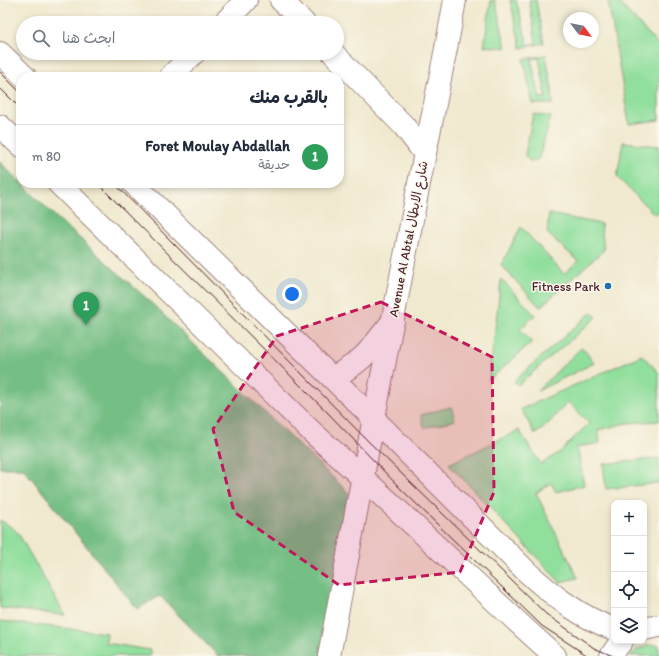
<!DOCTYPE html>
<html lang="ar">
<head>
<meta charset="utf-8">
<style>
	body { margin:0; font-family:Itim,"Playpen Sans Arabic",sans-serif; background:#f2f2f3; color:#1f2937; direction:rtl }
	.controls { position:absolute; right:12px; bottom:12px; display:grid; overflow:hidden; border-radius:8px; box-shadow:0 2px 6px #0003 }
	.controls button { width:36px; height:36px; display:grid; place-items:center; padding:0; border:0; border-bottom:1px solid #e0e1e3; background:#fff; color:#1f2937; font:20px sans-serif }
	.compass { position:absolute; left:563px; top:12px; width:36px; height:36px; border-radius:50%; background:#fff; box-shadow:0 2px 6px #0003; rotate:122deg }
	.you { position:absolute; left:292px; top:294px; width:14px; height:14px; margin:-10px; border:3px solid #fff; border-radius:50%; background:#1a73e8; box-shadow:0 0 0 6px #1a73e833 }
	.badge { display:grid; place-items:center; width:26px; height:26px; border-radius:50%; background:#1f6fb2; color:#fff; font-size:13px; font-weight:700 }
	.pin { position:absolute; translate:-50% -33px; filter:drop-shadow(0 1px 2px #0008) }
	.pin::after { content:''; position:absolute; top:21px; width:14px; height:12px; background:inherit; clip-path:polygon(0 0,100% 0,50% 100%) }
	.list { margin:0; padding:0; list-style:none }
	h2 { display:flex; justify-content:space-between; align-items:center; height:52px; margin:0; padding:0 16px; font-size:17px }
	h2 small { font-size:13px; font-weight:400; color:#747a83 }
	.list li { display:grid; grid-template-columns:26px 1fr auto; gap:12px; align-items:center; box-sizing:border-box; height:64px; padding:0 16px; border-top:1px solid #e0e1e3 }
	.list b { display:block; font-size:15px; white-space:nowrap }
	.list p { margin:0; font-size:13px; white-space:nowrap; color:#747a83 }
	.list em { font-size:13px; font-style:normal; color:#747a83 }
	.icon { flex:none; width:22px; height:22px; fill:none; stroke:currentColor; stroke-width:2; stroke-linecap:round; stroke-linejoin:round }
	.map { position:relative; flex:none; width:659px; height:656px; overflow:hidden; direction:ltr }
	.search { position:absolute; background:#fff; box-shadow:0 2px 6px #0003; left:16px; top:16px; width:328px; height:44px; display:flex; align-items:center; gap:10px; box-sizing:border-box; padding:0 14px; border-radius:22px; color:#747a83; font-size:15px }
	.panel { position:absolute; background:#fff; box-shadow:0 2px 6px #0003; left:16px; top:72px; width:328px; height:116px; border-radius:16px; direction:rtl }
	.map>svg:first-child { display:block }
	.green { fill:#91df9d; stroke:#6e7f64; fill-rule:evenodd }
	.forest { fill:#74be84; stroke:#5f6e58 }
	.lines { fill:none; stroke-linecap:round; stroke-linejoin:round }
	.minor-casing { stroke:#9d847d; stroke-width:24 }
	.major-casing { stroke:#9d847d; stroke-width:24 }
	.minor { stroke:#fff; stroke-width:22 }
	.major { stroke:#fff; stroke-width:22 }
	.tram { stroke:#4a1f2b; stroke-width:1 }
	.marked { fill:#c2185b; fill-opacity:0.2; stroke:#c2185b; stroke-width:3; stroke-dasharray:8 5; stroke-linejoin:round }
	.poi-dot { fill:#1f6fb2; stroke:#fbf7ec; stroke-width:1.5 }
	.labels { text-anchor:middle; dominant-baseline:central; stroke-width:3; stroke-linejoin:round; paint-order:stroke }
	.street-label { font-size:13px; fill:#4a1f2b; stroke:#fbf7ec }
	.poi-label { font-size:13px; fill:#4a1f2b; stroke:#fbf7ec; text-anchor:end }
</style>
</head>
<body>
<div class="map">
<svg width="659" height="656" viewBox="0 0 659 656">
	<rect width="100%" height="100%" fill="#fbf7ec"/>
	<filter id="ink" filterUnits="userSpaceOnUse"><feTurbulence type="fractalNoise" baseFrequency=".025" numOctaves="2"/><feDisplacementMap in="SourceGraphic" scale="8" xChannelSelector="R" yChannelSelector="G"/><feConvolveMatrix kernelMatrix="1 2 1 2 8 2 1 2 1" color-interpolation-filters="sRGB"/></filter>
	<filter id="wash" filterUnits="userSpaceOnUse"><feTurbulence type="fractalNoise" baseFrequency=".012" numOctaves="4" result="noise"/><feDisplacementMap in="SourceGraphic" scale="16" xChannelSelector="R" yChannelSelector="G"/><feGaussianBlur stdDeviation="0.9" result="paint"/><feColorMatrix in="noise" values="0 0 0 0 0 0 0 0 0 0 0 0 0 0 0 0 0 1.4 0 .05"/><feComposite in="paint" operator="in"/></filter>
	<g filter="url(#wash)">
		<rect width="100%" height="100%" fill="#f0e9cf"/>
		<!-- green -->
		<path class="green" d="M 491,0 L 495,0 L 506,48 L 484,46 Z
			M 510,0 L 516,0 L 528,45 L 536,43 L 529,0 L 536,0 L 544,43 L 521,48 Z
			M 608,0 L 617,0 L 659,46 L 659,120 L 629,124 Z
			M 546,55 L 552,90 L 553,104 L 533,104 L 523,59 ZM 539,58 L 546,97 L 540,98 L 531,59 Z
			M 533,114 L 551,117 L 539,158 C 534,163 528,162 525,155 Z
			M 623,142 L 659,146 L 659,211 L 655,215 L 617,177 Z
			M 549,214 L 601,224 L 604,250 L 540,307 L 501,265 L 521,227 L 564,274 L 578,261 L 547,233 Z
			M 501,279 L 535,315 L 520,329 L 532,342 L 489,380 Z
			M 592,312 L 597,317 L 518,385 L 514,381 Z
			M 582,347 L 594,363 L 537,391 Z
			M 642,355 L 659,373 L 659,421 L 627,423 L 598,430 L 600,443 L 577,447 L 584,485 L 556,492 L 551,483 L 536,493 L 578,578 L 560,582 L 449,464 L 519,430 L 541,464 L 560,452 L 589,423 L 568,402 L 544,428 L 535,434 L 521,409 Z
			M 451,407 L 455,420 L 424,428 L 421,415 Z
			M 659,458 L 659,483 L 606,489 L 603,464 Z
			M 0,520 L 13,528 L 18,533 L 65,615 L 0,608 Z
			M 0,621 L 107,633 L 106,643 L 150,650 L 151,656 L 0,656 Z
			M 648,645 L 659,645 L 659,656 L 630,656 L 637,650 Z"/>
		<!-- forest -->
		<path class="forest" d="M 0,162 L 57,218 L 146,298 L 349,493 L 322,656 L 218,656 L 160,596 L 137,609 L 23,468 L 0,468 Z"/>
	</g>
	<g filter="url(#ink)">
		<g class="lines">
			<defs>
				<path id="minor" d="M 281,0 L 304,23
					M 224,23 L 246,0
					M 333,53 L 404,126 L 425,154
					M 170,77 L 194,53
					M 329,656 C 357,505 386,355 415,204 C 428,136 443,68 455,0"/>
				<path id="major" d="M 0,53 L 25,77
					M 0,126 L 21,146
					M 58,183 L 311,431 L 388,501 L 524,628 L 555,656
					M 133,183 L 374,419 L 526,571 C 552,595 580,617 614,629
					M 332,378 C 343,372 353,366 363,357 C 374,346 383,333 393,321
					M 644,629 L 659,626
					M 611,656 L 617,647 L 622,641"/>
			</defs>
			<!-- minor casing -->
			<use href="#minor" class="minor-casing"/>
			<!-- major casing -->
			<use href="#major" class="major-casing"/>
			<!-- minor -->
			<use href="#minor" class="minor"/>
			<!-- major -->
			<use href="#major" class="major"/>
			<!-- tram -->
			<path class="tram" d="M 0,72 L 21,93
				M 0,88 L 21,109
				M 97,183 L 328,413 L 400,488 L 542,626 L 588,656
				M 114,183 L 369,442 L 546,614 L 594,648 L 613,656"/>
		</g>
	</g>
	<!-- marked area -->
	<path class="marked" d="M 381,302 L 492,357 L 494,492 L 460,572 L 339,585 L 234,512 L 213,429 L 277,336 Z"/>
	<!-- markers -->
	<circle class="poi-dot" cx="608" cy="286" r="4"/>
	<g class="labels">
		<!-- street labels -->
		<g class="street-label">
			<text transform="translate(408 239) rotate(-79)">Avenue Al Abtal شارع الابطال</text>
		</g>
		<!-- poi labels -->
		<g class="poi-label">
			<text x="600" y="286">Fitness Park</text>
		</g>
	</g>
</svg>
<div class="controls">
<button>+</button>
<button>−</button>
<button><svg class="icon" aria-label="locate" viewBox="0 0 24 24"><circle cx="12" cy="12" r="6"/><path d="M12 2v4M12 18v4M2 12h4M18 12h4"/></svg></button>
<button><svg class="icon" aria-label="layers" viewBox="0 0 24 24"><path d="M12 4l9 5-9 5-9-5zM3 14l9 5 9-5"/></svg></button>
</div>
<svg class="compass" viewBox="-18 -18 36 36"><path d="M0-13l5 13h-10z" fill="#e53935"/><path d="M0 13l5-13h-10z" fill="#747a83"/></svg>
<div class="you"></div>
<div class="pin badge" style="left:86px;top:325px;background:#2e9e5b">1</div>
<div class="search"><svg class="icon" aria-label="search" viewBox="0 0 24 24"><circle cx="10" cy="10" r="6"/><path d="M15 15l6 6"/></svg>ابحث هنا</div>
<section class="panel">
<h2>بالقرب منك<small></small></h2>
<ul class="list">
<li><span class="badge" style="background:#2e9e5b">1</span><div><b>Foret Moulay Abdallah</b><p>حديقة</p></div><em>80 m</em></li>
</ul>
</section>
</div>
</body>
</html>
